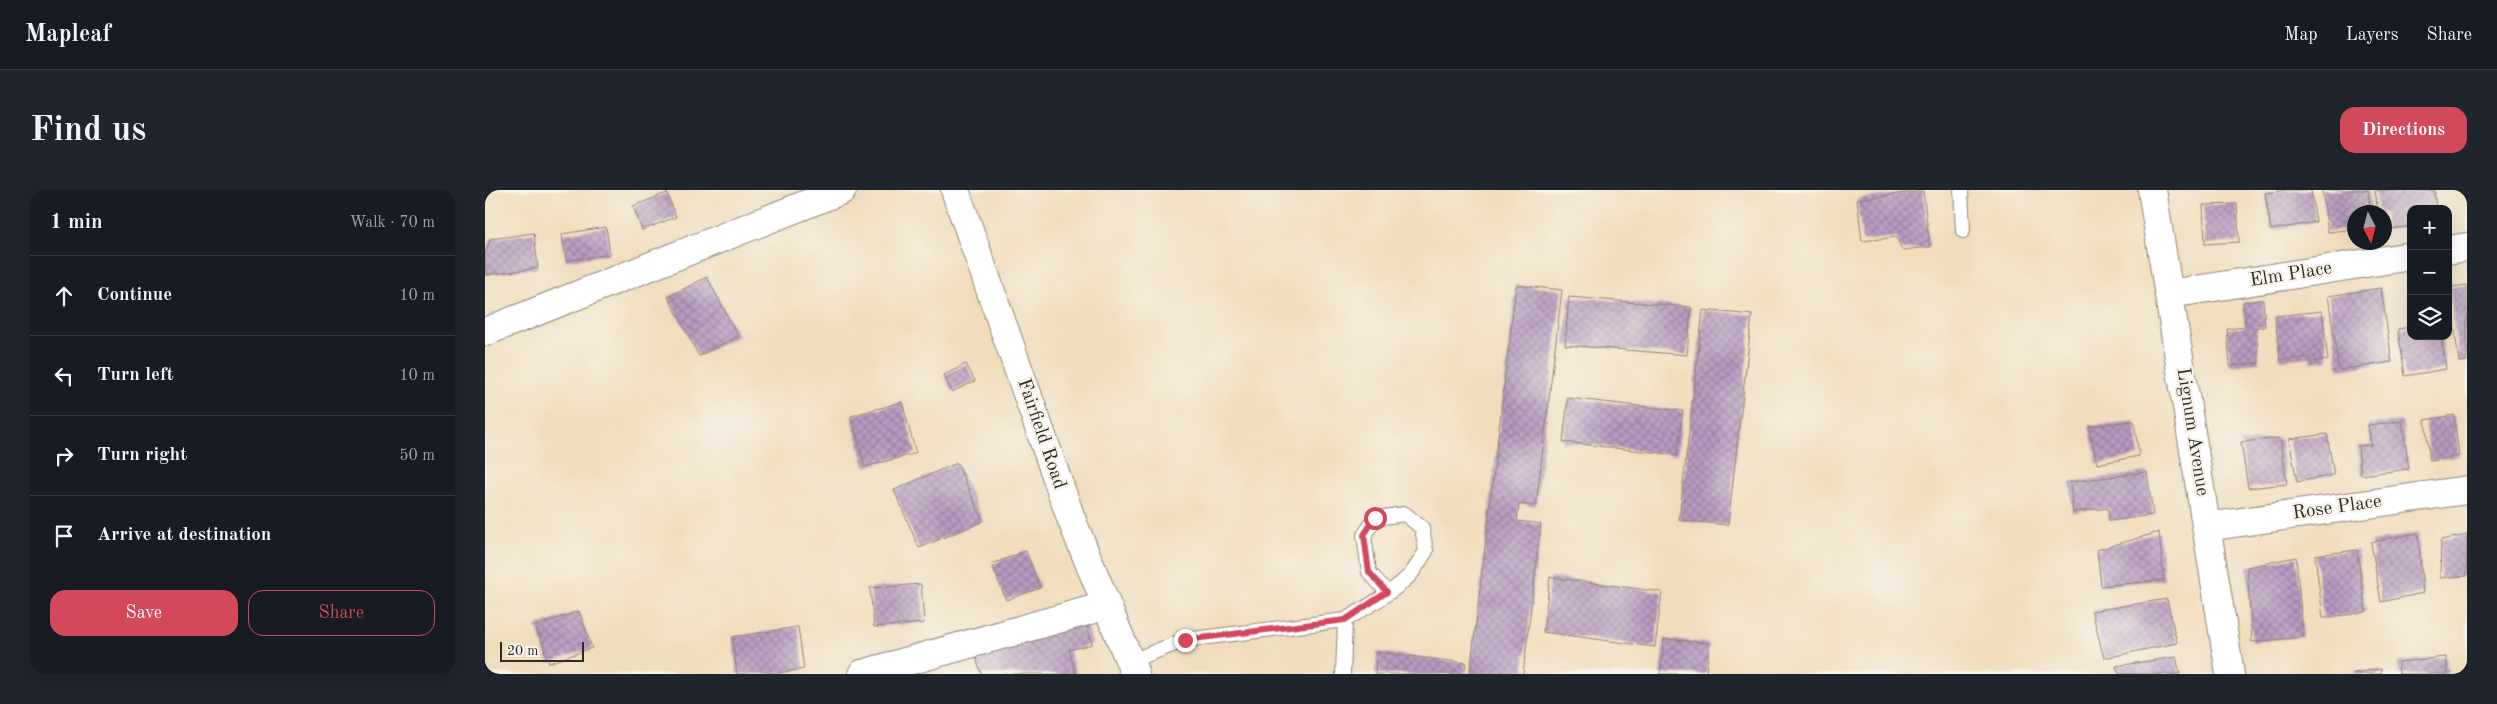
<!DOCTYPE html>
<html lang="en">
<head>
<meta charset="utf-8">
<style>
	body { margin:0; font-family:"Old Standard TT",serif; background:#20242c; color:#f1f3f6 }
	.controls { position:absolute; right:15px; top:15px; display:grid; overflow:hidden; border-radius:10px; box-shadow:0 5px 20px #0002 }
	.controls button { width:45px; height:45px; display:grid; place-items:center; padding:0; border:0; border-bottom:1px solid #363941; background:#171b24; color:#f1f3f6; font:25px sans-serif }
	.compass { position:absolute; left:1862px; top:15px; width:45px; height:45px; border-radius:50%; background:#171b24; box-shadow:0 5px 20px #0002; rotate:174deg }
	.scale { position:absolute; left:15px; bottom:12px; width:84px; box-sizing:border-box; padding-left:5px; border:2px solid #2b2b2b; border-top:0; font-size:14px; line-height:18px; white-space:nowrap; color:#2b2b2b; -webkit-text-stroke:4px #f7f3e8; paint-order:stroke }
	.stop { position:absolute; width:15px; height:15px; margin:-11px; border:4px solid #d1495b; border-radius:50%; background:#fff }
	.stop.end { background:#d1495b; border-color:#fff; box-shadow:0 1px 5px #0008 }
	.list { margin:0; padding:0; list-style:none }
	h2 { display:flex; justify-content:space-between; align-items:center; height:65px; margin:0; padding:0 20px; font-size:21px }
	h2 small { font-size:16px; font-weight:400; color:#9ea1a6 }
	.list li { display:grid; grid-template-columns:32px 1fr auto; gap:15px; align-items:center; box-sizing:border-box; height:80px; padding:0 20px; border-top:1px solid #363941 }
	.list b { display:block; font-size:19px; white-space:nowrap }
	.list em { font-size:16px; font-style:normal; color:#9ea1a6 }
	.actions { display:flex; gap:10px; padding:15px 20px }
	.actions a { flex:1; padding:11px 0; border:1px solid #d1495b; border-radius:15px; text-align:center; font-size:18px; color:#d1495b }
	.actions .main { background:#d1495b; color:#fff }
	.icon { flex:none; width:28px; height:28px; fill:none; stroke:currentColor; stroke-width:2; stroke-linecap:round; stroke-linejoin:round }
	.map { position:relative; flex:none; width:1982px; height:484px; overflow:hidden; border-radius:15px }
	header { display:flex; align-items:center; gap:30px; box-sizing:border-box; height:70px; padding:0 25px; background:#171b24; border-bottom:1px solid #363941 }
	header strong { font-size:24px }
	nav { display:flex; gap:28px; margin-inline-start:auto; font-size:18px }
	.intro { display:flex; align-items:center; justify-content:space-between; box-sizing:border-box; height:120px; padding:0 30px }
	h1 { margin:0; font-size:35px }
	.button { padding:12px 22px; border-radius:15px; background:#d1495b; color:#fff; font-size:18px; font-weight:700 }
	main { display:flex; gap:30px; padding:0 30px }
	aside { flex:1; background:#171b24; border-radius:15px; box-shadow:0 5px 20px #0002 }
	.map>svg:first-child { display:block }
	.building { fill:url(#building-cross-hatch) }
	.lines { fill:none; stroke-linecap:round; stroke-linejoin:round }
	.lane-casing { stroke:#8e8474; stroke-width:16 }
	.street-casing { stroke:#8e8474; stroke-width:30 }
	.lane { stroke:#fff; stroke-width:14 }
	.street { stroke:#fff; stroke-width:28 }
	.route { stroke:#d1495b; stroke-width:6 }
	.labels { text-anchor:middle; dominant-baseline:central; stroke-width:5; stroke-linejoin:round; paint-order:stroke }
	.street-label { font-size:19px; fill:#2b2b2b; stroke:#f7f3e8 }
</style>
</head>
<body>
<header>
<strong>Mapleaf</strong>
<nav><a>Map</a><a>Layers</a><a>Share</a></nav>
</header>
<div class="intro"><h1>Find us</h1><a class="button">Directions</a></div>
<main>
<aside>
<h2>1 min<small>Walk · 70 m</small></h2>
<ul class="list">
<li><svg class="icon" aria-label="ahead" viewBox="0 0 24 24"><path d="M12 20V5M6 11l6-6 6 6"/></svg><div><b>Continue</b></div><em>10 m</em></li>
<li><svg class="icon" aria-label="left" viewBox="0 0 24 24"><path d="M17 20v-9H6M10 6l-5 5 5 5"/></svg><div><b>Turn left</b></div><em>10 m</em></li>
<li><svg class="icon" aria-label="right" viewBox="0 0 24 24"><path d="M7 20v-9h11M14 6l5 5-5 5"/></svg><div><b>Turn right</b></div><em>50 m</em></li>
<li><svg class="icon" aria-label="arrive" viewBox="0 0 24 24"><path d="M6 21V4h12l-3 4 3 4H6"/></svg><div><b>Arrive at destination</b></div></li>
</ul>
<div class="actions"><a class="main">Save</a><a>Share</a></div>
</aside>
<div class="map">
<svg width="1982" height="484" viewBox="0 0 1982 484">
	<defs>
		<pattern id="building-cross-hatch" width="8" height="8" patternUnits="userSpaceOnUse" patternTransform="scale(1.25)"><rect width="8" height="8" fill="#b79cc1"/><path d="M0 0l8 8M0 8l8-8" fill="none" stroke="#957f9d"/></pattern>
	</defs>
	<rect width="100%" height="100%" fill="#f7f3e8"/>
	<filter id="ink" filterUnits="userSpaceOnUse"><feTurbulence type="fractalNoise" baseFrequency=".02" numOctaves="2"/><feDisplacementMap in="SourceGraphic" scale="10" xChannelSelector="R" yChannelSelector="G"/><feConvolveMatrix kernelMatrix="1 2 1 2 8 2 1 2 1" color-interpolation-filters="sRGB"/></filter>
	<filter id="wash" filterUnits="userSpaceOnUse"><feTurbulence type="fractalNoise" baseFrequency=".0096" numOctaves="4" result="noise"/><feDisplacementMap in="SourceGraphic" scale="20" xChannelSelector="R" yChannelSelector="G"/><feGaussianBlur stdDeviation="1.12" result="paint"/><feColorMatrix in="noise" values="0 0 0 0 0 0 0 0 0 0 0 0 0 0 0 0 0 1.4 0 .05"/><feComposite in="paint" operator="in"/></filter>
	<g filter="url(#wash)">
		<rect width="100%" height="100%" fill="#f1ddbd"/>
		<g id="blocks">
			<!-- building -->
			<path class="building" d="M 1801,0 L 1826,0 L 1831,32 L 1786,40 L 1780,3 Z
				M 1837,0 L 1883,0 L 1886,22 L 1870,22 L 1870,39 L 1843,42 Z
				M 1890,0 L 1949,0 L 1951,19 L 1926,19 L 1926,36 L 1900,40 L 1900,22 L 1893,22 Z
				M 1438,1 L 1445,57 L 1417,60 L 1411,47 L 1377,51 L 1372,9 Z
				M 182,3 L 191,27 L 157,40 L 148,16 Z
				M 1752,14 L 1754,52 L 1720,54 L 1718,15 Z
				M 121,37 L 125,64 L 81,71 L 77,44 Z
				M 49,43 L 53,78 L 0,85 L 0,65 L 5,49 Z
				M 222,87 L 253,146 L 214,166 L 183,107 Z
				M 1031,95 L 1077,100 L 1051,316 L 1034,314 L 1032,331 L 1056,334 L 1038,484 L 985,484 Z
				M 1982,95 L 1982,171 L 1974,172 L 1964,97 Z
				M 1896,98 L 1907,172 L 1854,180 L 1843,106 Z
				M 1084,107 L 1206,117 L 1202,165 L 1080,155 Z
				M 1778,110 L 1780,137 L 1771,137 L 1774,173 L 1745,176 L 1742,139 L 1760,137 L 1758,112 Z
				M 1218,120 L 1267,125 L 1243,335 L 1194,330 Z
				M 1837,121 L 1843,170 L 1826,172 L 1825,167 L 1795,170 L 1790,126 Z
				M 1926,137 L 1926,146 L 1956,146 L 1961,179 L 1920,186 L 1913,139 Z
				M 481,174 L 490,191 L 467,202 L 459,185 Z
				M 1083,208 L 1198,221 L 1192,265 L 1078,252 Z
				M 417,212 L 431,263 L 380,277 L 366,226 Z
				M 1969,225 L 1974,266 L 1945,271 L 1940,230 Z
				M 1649,231 L 1654,266 L 1612,274 L 1604,236 Z
				M 1917,231 L 1924,279 L 1876,285 L 1873,256 L 1886,255 L 1883,235 Z
				M 1842,244 L 1849,285 L 1812,292 L 1804,249 Z
				M 1795,248 L 1802,294 L 1763,298 L 1756,252 Z
				M 472,273 L 498,331 L 434,358 L 409,300 Z
				M 1662,282 L 1668,325 L 1624,331 L 1623,318 L 1588,322 L 1585,292 Z
				M 1674,342 L 1679,390 L 1616,396 L 1612,360 Z
				M 1933,343 L 1938,403 L 1896,412 L 1886,352 Z
				M 1982,345 L 1982,386 L 1955,388 L 1956,350 Z
				M 1872,360 L 1881,422 L 1838,428 L 1830,365 Z
				M 541,361 L 555,398 L 521,410 L 507,374 Z
				M 1811,367 L 1818,447 L 1767,452 L 1762,377 Z
				M 1065,387 L 1177,402 L 1170,457 L 1058,442 Z
				M 436,394 L 439,433 L 389,437 L 385,398 Z
				M 1682,409 L 1692,453 L 1619,468 L 1607,421 Z
				M 94,421 L 107,458 L 64,473 L 51,436 Z
				M 601,430 L 607,454 L 584,460 L 591,484 L 496,484 L 489,460 Z
				M 313,437 L 319,479 L 286,484 L 252,484 L 247,447 Z
				M 1179,449 L 1224,453 L 1221,484 L 1175,484 Z
				M 892,462 L 981,473 L 979,484 L 890,484 Z
				M 1691,467 L 1695,484 L 1634,484 L 1631,476 Z
				M 1961,467 L 1963,484 L 1914,484 L 1913,472 Z
				M 1896,479 L 1896,484 L 1868,484 L 1868,483 Z"/>
		</g>
	</g>
	<g filter="url(#ink)">
		<use href="#blocks" fill-opacity="0" stroke="#8e8474" stroke-width="1"/>
		<g class="lines">
			<defs>
				<path id="lane" d="M 1476,0 L 1478,41
					M 646,471 L 700,450 L 860,430 C 882,417 907,403 925,385 C 931,378 936,369 941,361 L 937,338 L 920,324 L 891,328 L 879,345 L 884,382 L 902,402
					M 858,484 L 860,430"/>
				<path id="street" d="M 470,0 L 587,331 L 650,484
					M 1667,0 L 1745,484
					M 1963,60 L 1982,57
					M 1685,104 L 1926,66
					M 0,142 L 357,0
					M 1721,337 L 1982,300
					M 377,484 L 620,416"/>
			</defs>
			<!-- lane casing -->
			<use href="#lane" class="lane-casing"/>
			<!-- street casing -->
			<use href="#street" class="street-casing"/>
			<!-- lane -->
			<use href="#lane" class="lane"/>
			<!-- street -->
			<use href="#street" class="street"/>
		</g>
	</g>
	<g class="lines" filter="url(#ink)">
		<!-- route -->
		<path class="route" d="M 700,450 L 860,430 L 902,402 L 884,382 L 879,345 L 890,328"/>
	</g>
	<g class="labels">
		<!-- street labels -->
		<g class="street-label">
			<text transform="translate(1806 85) rotate(-9)">Elm Place</text>
			<text transform="translate(1707 242) rotate(81)">Lignum Avenue</text>
			<text transform="translate(556 244) rotate(71)">Fairfield Road</text>
			<text transform="translate(1852 318) rotate(-8)">Rose Place</text>
		</g>
	</g>
</svg>
<div class="controls">
<button>+</button>
<button>−</button>
<button><svg class="icon" aria-label="layers" viewBox="0 0 24 24"><path d="M12 4l9 5-9 5-9-5zM3 14l9 5 9-5"/></svg></button>
</div>
<svg class="compass" viewBox="-18 -18 36 36"><path d="M0-13l5 13h-10z" fill="#e53935"/><path d="M0 13l5-13h-10z" fill="#9ea1a6"/></svg>
<div class="scale">20 m</div>
<div class="stop" style="left:890px;top:328px"></div>
<div class="stop end" style="left:700px;top:450px"></div>
</div>
</main>
</body>
</html>
